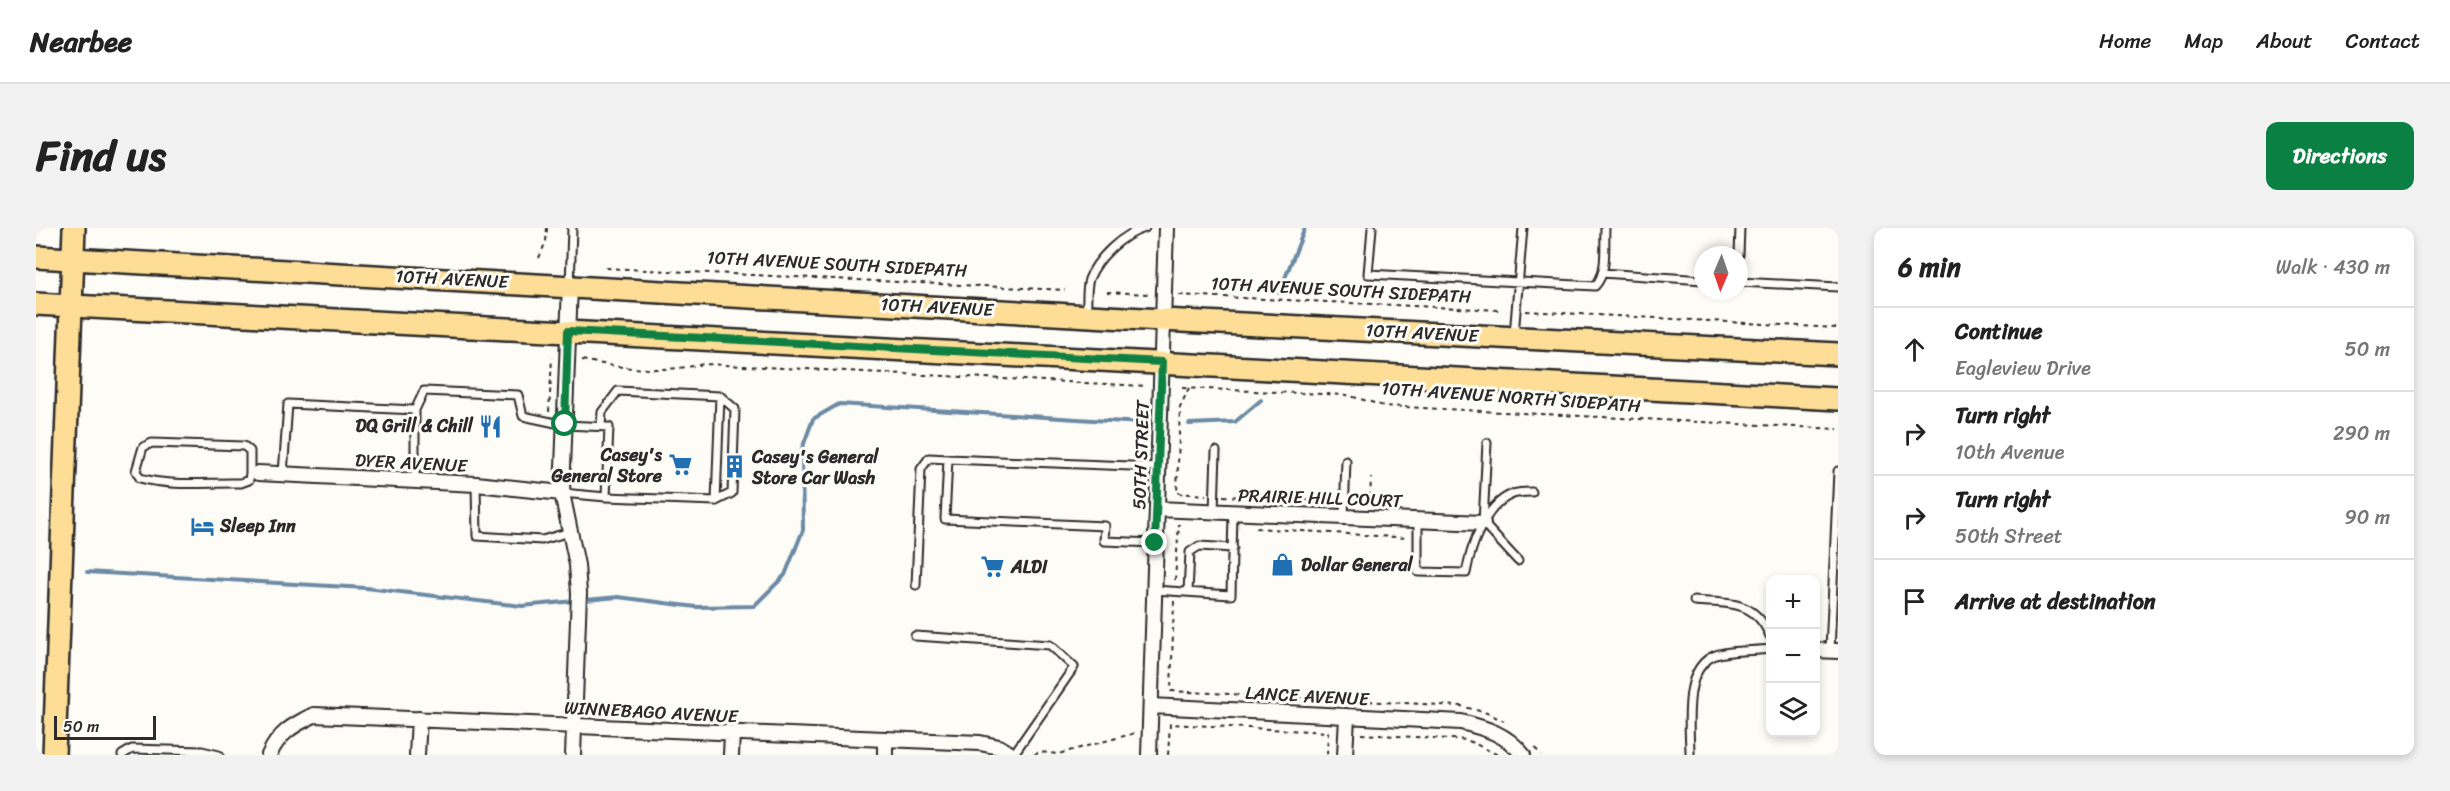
<!DOCTYPE html>
<html lang="en">
<head>
<meta charset="utf-8">
<style>
	body { margin:0; font-family:Sriracha,sans-serif; background:#f2f2f2; color:#222 }
	.controls { position:absolute; right:18px; bottom:18px; display:grid; overflow:hidden; border-radius:12px; box-shadow:0 3px 9px #0003 }
	.controls button { width:54px; height:54px; display:grid; place-items:center; padding:0; border:0; border-bottom:2px solid #e0e0e0; background:#fff; color:#222; font:30px sans-serif }
	.compass { position:absolute; left:1658px; top:18px; width:54px; height:54px; border-radius:50%; background:#fff; box-shadow:0 3px 9px #0003; rotate:182deg }
	.scale { position:absolute; left:18px; bottom:15px; width:102px; box-sizing:border-box; padding-left:6px; border:3px solid #2b2b2b; border-top:0; font-size:16px; line-height:21px; white-space:nowrap; color:#2b2b2b; -webkit-text-stroke:4px #fdfcf7; paint-order:stroke }
	.stop { position:absolute; width:18px; height:18px; margin:-14px; border:4px solid #0b8043; border-radius:50%; background:#fff }
	.stop.end { background:#0b8043; border-color:#fff; box-shadow:0 2px 6px #0008 }
	.list { margin:0; padding:0; list-style:none }
	h2 { display:flex; justify-content:space-between; align-items:center; height:78px; margin:0; padding:0 24px; font-size:26px }
	h2 small { font-size:20px; font-weight:400; color:#767676 }
	.list li { display:grid; grid-template-columns:39px 1fr auto; gap:18px; align-items:center; box-sizing:border-box; height:84px; padding:0 24px; border-top:2px solid #e0e0e0 }
	.list b { display:block; font-size:22px; white-space:nowrap }
	.list p { margin:0; font-size:20px; white-space:nowrap; color:#767676 }
	.list em { font-size:20px; font-style:normal; color:#767676 }
	.icon { flex:none; width:33px; height:33px; fill:none; stroke:currentColor; stroke-width:2; stroke-linecap:round; stroke-linejoin:round }
	.map { position:relative; flex:none; width:1802px; height:527px; overflow:hidden; border-radius:12px }
	header { display:flex; align-items:center; gap:36px; box-sizing:border-box; height:84px; padding:0 30px; background:#fff; border-bottom:2px solid #e0e0e0 }
	header strong { font-size:28px }
	nav { display:flex; gap:33px; margin-inline-start:auto; font-size:21px }
	.intro { display:flex; align-items:center; justify-content:space-between; box-sizing:border-box; height:144px; padding:0 36px }
	h1 { margin:0; font-size:42px }
	.button { padding:15px 27px; border-radius:12px; background:#0b8043; color:#fff; font-size:21px; font-weight:700 }
	main { display:flex; gap:36px; padding:0 36px }
	aside { flex:1; background:#fff; border-radius:12px; box-shadow:0 3px 9px #0003 }
	.map>svg:first-child { display:block }
	.lines { fill:none; stroke-linecap:round; stroke-linejoin:round }
	.stream { stroke:#6d8aa4; stroke-width:4 }
	.service-casing { stroke:#2b2b2b; stroke-width:11 }
	.minor-casing { stroke:#2b2b2b; stroke-width:18 }
	.primary-casing { stroke:#2b2b2b; stroke-width:26 }
	.trunk-casing { stroke:#2b2b2b; stroke-width:26 }
	.path { stroke:#2b2b2b; stroke-width:2; stroke-dasharray:4.5 4.5; stroke-linecap:butt }
	.service { stroke:#fdfcf7; stroke-width:7 }
	.minor { stroke:#fdfcf7; stroke-width:14 }
	.primary { stroke:#fedd96; stroke-width:21 }
	.trunk { stroke:#fedd96; stroke-width:21 }
	.route { stroke:#0b8043; stroke-width:8 }
	.labels { text-anchor:middle; dominant-baseline:central; stroke-width:6; stroke-linejoin:round; paint-order:stroke }
	.street-label { font-size:18px; fill:#2b2b2b; stroke:#fdfcf7 }
	.poi-label { font-size:18px; font-weight:bold; fill:#2b2b2b; stroke:#fdfcf7; text-anchor:start }
</style>
</head>
<body>
<header>
<strong>Nearbee</strong>
<nav><a>Home</a><a>Map</a><a>About</a><a>Contact</a></nav>
</header>
<div class="intro"><h1>Find us</h1><a class="button">Directions</a></div>
<main>
<div class="map">
<svg width="1802" height="527" viewBox="0 0 1802 527">
	<rect width="100%" height="100%" fill="#fdfcf7"/>
	<filter id="ink" filterUnits="userSpaceOnUse"><feTurbulence type="fractalNoise" baseFrequency=".0167" numOctaves="2"/><feDisplacementMap in="SourceGraphic" scale="12" xChannelSelector="R" yChannelSelector="G"/><feConvolveMatrix kernelMatrix="1 2 1 2 8 2 1 2 1" color-interpolation-filters="sRGB"/></filter>
	<g filter="url(#ink)">
		<g class="lines">
			<!-- stream -->
			<path class="stream" d="M 1243,65 L 1269,0
				M 1153,196 L 1199,194 L 1225,172
				M 51,344 L 330,360 L 486,378 L 582,369 L 660,379 L 718,378 L 749,347 L 767,302 L 766,221 L 777,191 L 803,176 L 1105,195"/>
			<defs>
				<path id="service" d="M 1336,0 L 1332,46 L 1559,58 C 1572,45 1568,18 1569,0
					M 1703,27 L 1704,0
					M 1566,45 L 1667,52
					M 1703,54 L 1802,59
					M 534,57 L 536,0
					M 1051,85 C 1051,74 1050,61 1053,51 C 1062,29 1087,6 1109,0
					M 1478,107 L 1487,0
					M 565,198 L 566,184 L 582,163 L 684,168 L 680,273 L 570,269
					M 1451,215 L 1447,295 L 1482,333
					M 214,245 L 213,252 L 205,255 C 173,254 135,259 104,250 L 100,243 L 107,219 L 116,215 L 208,218 L 214,223 L 214,245 L 222,245
					M 247,246 L 252,176 L 379,182 L 388,163 L 482,167 L 487,188 L 529,197 L 573,199 L 570,269 L 526,265
					M 379,253 L 379,182
					M 440,256 L 441,308 L 506,312 L 534,304
					M 680,273 L 696,265 L 699,181 L 684,168
					M 1178,284 L 1180,223
					M 1308,289 L 1310,233
					M 1382,293 L 1382,344 L 1430,345 C 1435,318 1449,276 1477,266 C 1483,264 1490,264 1496,264
					M 1119,315 L 1068,313 L 1069,298 L 909,291 L 912,231 L 1121,239
					M 880,357 L 885,241 L 893,230 L 912,231
					M 1118,362 L 1195,367 L 1197,285
					M 1152,364 L 1154,324 L 1163,318 L 1197,320
					M 1658,373 C 1693,376 1718,371 1734,408
					M 879,408 L 1014,417 L 1038,439 L 977,527
					M 1794,423 L 1802,243
					M 86,527 L 96,521 L 166,523 L 183,527
					M 1654,527 C 1654,496 1644,431 1688,425 C 1703,422 1719,423 1734,421"/>
				<path id="minor" d="M 534,57 L 526,265 L 541,337 L 543,365 L 537,527
					M 222,245 L 440,256 L 526,265
					M 1121,281 L 1447,295
					M 1780,422 L 1802,423
					M 1115,478 L 1425,494 C 1449,500 1471,506 1487,527
					M 233,527 C 243,505 257,497 278,487 L 944,515 L 963,519 L 976,527
					M 381,527 L 383,491
					M 695,527 L 696,506
					M 849,527 L 849,511
					M 1113,527 L 1130,0
					M 1309,527 L 1311,489"/>
				<path id="primary" d="M 0,29 L 1126,92 L 1802,126
					M 36,78 L 1802,171"/>
				<path id="trunk" d="M 0,76 L 36,78
					M 18,527 L 38,0"/>
			</defs>
			<!-- service casing -->
			<use href="#service" class="service-casing"/>
			<!-- minor casing -->
			<use href="#minor" class="minor-casing"/>
			<!-- primary casing -->
			<use href="#primary" class="primary-casing"/>
			<!-- trunk casing -->
			<use href="#trunk" class="trunk-casing"/>
			<!-- path -->
			<path class="path" d="M 503,30 L 510,13 L 511,0
				M 570,40 L 1029,62
				M 1071,64 L 1113,66
				M 1143,67 L 1464,82
				M 1490,83 L 1802,100
				M 546,132 C 588,141 626,145 668,136 L 1110,158
				M 1146,160 L 1311,167 L 1348,178 L 1802,201
				M 1153,160 L 1144,179 L 1141,265 L 1170,267
				M 513,184 L 516,130
				M 1187,268 L 1299,273
				M 1319,275 L 1334,272 L 1335,250
				M 1220,300 L 1373,310
				M 1139,352 L 1143,296
				M 1138,373 L 1135,463 L 1425,478 L 1451,485 L 1468,493
				M 1325,506 L 1431,512 L 1462,527
				M 1499,520 L 1505,527
				M 998,527 L 1004,524 L 1022,526 L 1099,505
				M 1132,527 L 1134,496 L 1292,504 L 1291,527"/>
			<!-- service -->
			<use href="#service" class="service"/>
			<!-- minor -->
			<use href="#minor" class="minor"/>
			<!-- primary -->
			<use href="#primary" class="primary"/>
			<!-- trunk -->
			<use href="#trunk" class="trunk"/>
		</g>
	</g>
	<g class="lines" filter="url(#ink)">
		<!-- route -->
		<path class="route" d="M 529,196 L 532,103 L 1126,134 L 1119,315"/>
	</g>
	<!-- icons -->
	<defs>
		<symbol id="restaurant-bare" viewBox="-9 -9 18 18"><path d="M-5-6h1v4h1v-4h1v4h1v-4h1v5L-1.5 .5V6h-2V.5L-5-1ZM5-6V6H3V1.5H1.5Q1.5-4 5-6Z" fill="#1f6fb2" stroke="#fdfcf7" stroke-width="2.5" paint-order="stroke"/></symbol>
		<symbol id="supermarket-bare" viewBox="-9 -9 18 18"><path d="M-6-5.5h2.5l.6 2H6L4.5 2H-2.5L-4.4-4H-6ZM-1.5 3.2a1.3 1.3 0 1 0 .1 0ZM3 3.2a1.3 1.3 0 1 0 .1 0Z" fill="#1f6fb2" stroke="#fdfcf7" stroke-width="2.5" paint-order="stroke"/></symbol>
		<symbol id="building-bare" viewBox="-9 -9 18 18"><path d="M-4-6H4V6H1V3H-1V6H-4ZM-2.5-4.3h1.7v1.8h-1.7ZM.8-4.3h1.7v1.8H.8ZM-2.5-1h1.7V.8h-1.7ZM.8-1h1.7V.8H.8Z" fill="#1f6fb2" stroke="#fdfcf7" stroke-width="2.5" paint-order="stroke"/></symbol>
		<symbol id="hotel-bare" viewBox="-9 -9 18 18"><path d="M-6-4.5h1.5V1H6V5H4.5V3h-9V5H-6ZM-4 0a1.8 1.8 0 1 1 3.6 0ZM.5 0V-2.5h3Q6-2.5 6 0Z" fill="#1f6fb2" stroke="#fdfcf7" stroke-width="2.5" paint-order="stroke"/></symbol>
		<symbol id="shop-bare" viewBox="-9 -9 18 18"><path d="M-5-2.5h2.3a2.7 3.5 0 0 1 5.4 0H5L5.5 6h-11ZM-1.5-2.5h3a1.5 2.3 0 0 0-3 0Z" fill="#1f6fb2" stroke="#fdfcf7" stroke-width="2.5" paint-order="stroke"/></symbol>
	</defs>
	<g fill-rule="evenodd">
		<use href="#restaurant-bare" x="438" y="182" width="33" height="33"/>
		<use href="#supermarket-bare" x="628" y="220" width="33" height="33"/>
		<use href="#building-bare" x="682" y="222" width="33" height="33"/>
		<use href="#hotel-bare" x="150" y="282" width="33" height="33"/>
		<use href="#shop-bare" x="1230" y="320" width="33" height="33"/>
		<use href="#supermarket-bare" x="940" y="322" width="33" height="33"/>
	</g>
	<g class="labels">
		<!-- street labels -->
		<g class="street-label">
			<text transform="translate(801 36) rotate(3)">10TH AVENUE SOUTH SIDEPATH</text>
			<text transform="translate(416 51) rotate(3)">10TH AVENUE</text>
			<text transform="translate(1305 62) rotate(3)">10TH AVENUE SOUTH SIDEPATH</text>
			<text transform="translate(901 79) rotate(3)">10TH AVENUE</text>
			<text transform="translate(1386 105) rotate(3)">10TH AVENUE</text>
			<text transform="translate(1475 169) rotate(4)">10TH AVENUE NORTH SIDEPATH</text>
			<text transform="translate(1105 227) rotate(-88)">50TH STREET</text>
			<text transform="translate(375 235) rotate(3)">DYER AVENUE</text>
			<text transform="translate(1284 270) rotate(2)">PRAIRIE HILL COURT</text>
			<text transform="translate(1271 468) rotate(3)">LANCE AVENUE</text>
			<text transform="translate(615 484) rotate(3)">WINNEBAGO AVENUE</text>
		</g>
		<!-- poi labels -->
		<g class="poi-label">
			<text x="437" y="198" text-anchor="end">DQ Grill &amp; Chill</text>
			<text x="626" y="227" text-anchor="end">Casey's<tspan x="626" dy="21">General Store</tspan></text>
			<text x="716" y="229">Casey's General<tspan x="716" dy="21">Store Car Wash</tspan></text>
			<text x="184" y="298">Sleep Inn</text>
			<text x="1265" y="337">Dollar General</text>
			<text x="975" y="339">ALDI</text>
		</g>
	</g>
</svg>
<div class="controls">
<button>+</button>
<button>−</button>
<button><svg class="icon" aria-label="layers" viewBox="0 0 24 24"><path d="M12 4l9 5-9 5-9-5zM3 14l9 5 9-5"/></svg></button>
</div>
<svg class="compass" viewBox="-18 -18 36 36"><path d="M0-13l5 13h-10z" fill="#e53935"/><path d="M0 13l5-13h-10z" fill="#767676"/></svg>
<div class="scale">50 m</div>
<div class="stop" style="left:529px;top:196px"></div>
<div class="stop end" style="left:1119px;top:315px"></div>
</div>
<aside>
<h2>6 min<small>Walk · 430 m</small></h2>
<ul class="list">
<li><svg class="icon" aria-label="ahead" viewBox="0 0 24 24"><path d="M12 20V5M6 11l6-6 6 6"/></svg><div><b>Continue</b><p>Eagleview Drive</p></div><em>50 m</em></li>
<li><svg class="icon" aria-label="right" viewBox="0 0 24 24"><path d="M7 20v-9h11M14 6l5 5-5 5"/></svg><div><b>Turn right</b><p>10th Avenue</p></div><em>290 m</em></li>
<li><svg class="icon" aria-label="right" viewBox="0 0 24 24"><path d="M7 20v-9h11M14 6l5 5-5 5"/></svg><div><b>Turn right</b><p>50th Street</p></div><em>90 m</em></li>
<li><svg class="icon" aria-label="arrive" viewBox="0 0 24 24"><path d="M6 21V4h12l-3 4 3 4H6"/></svg><div><b>Arrive at destination</b></div></li>
</ul>
</aside>
</main>
</body>
</html>
